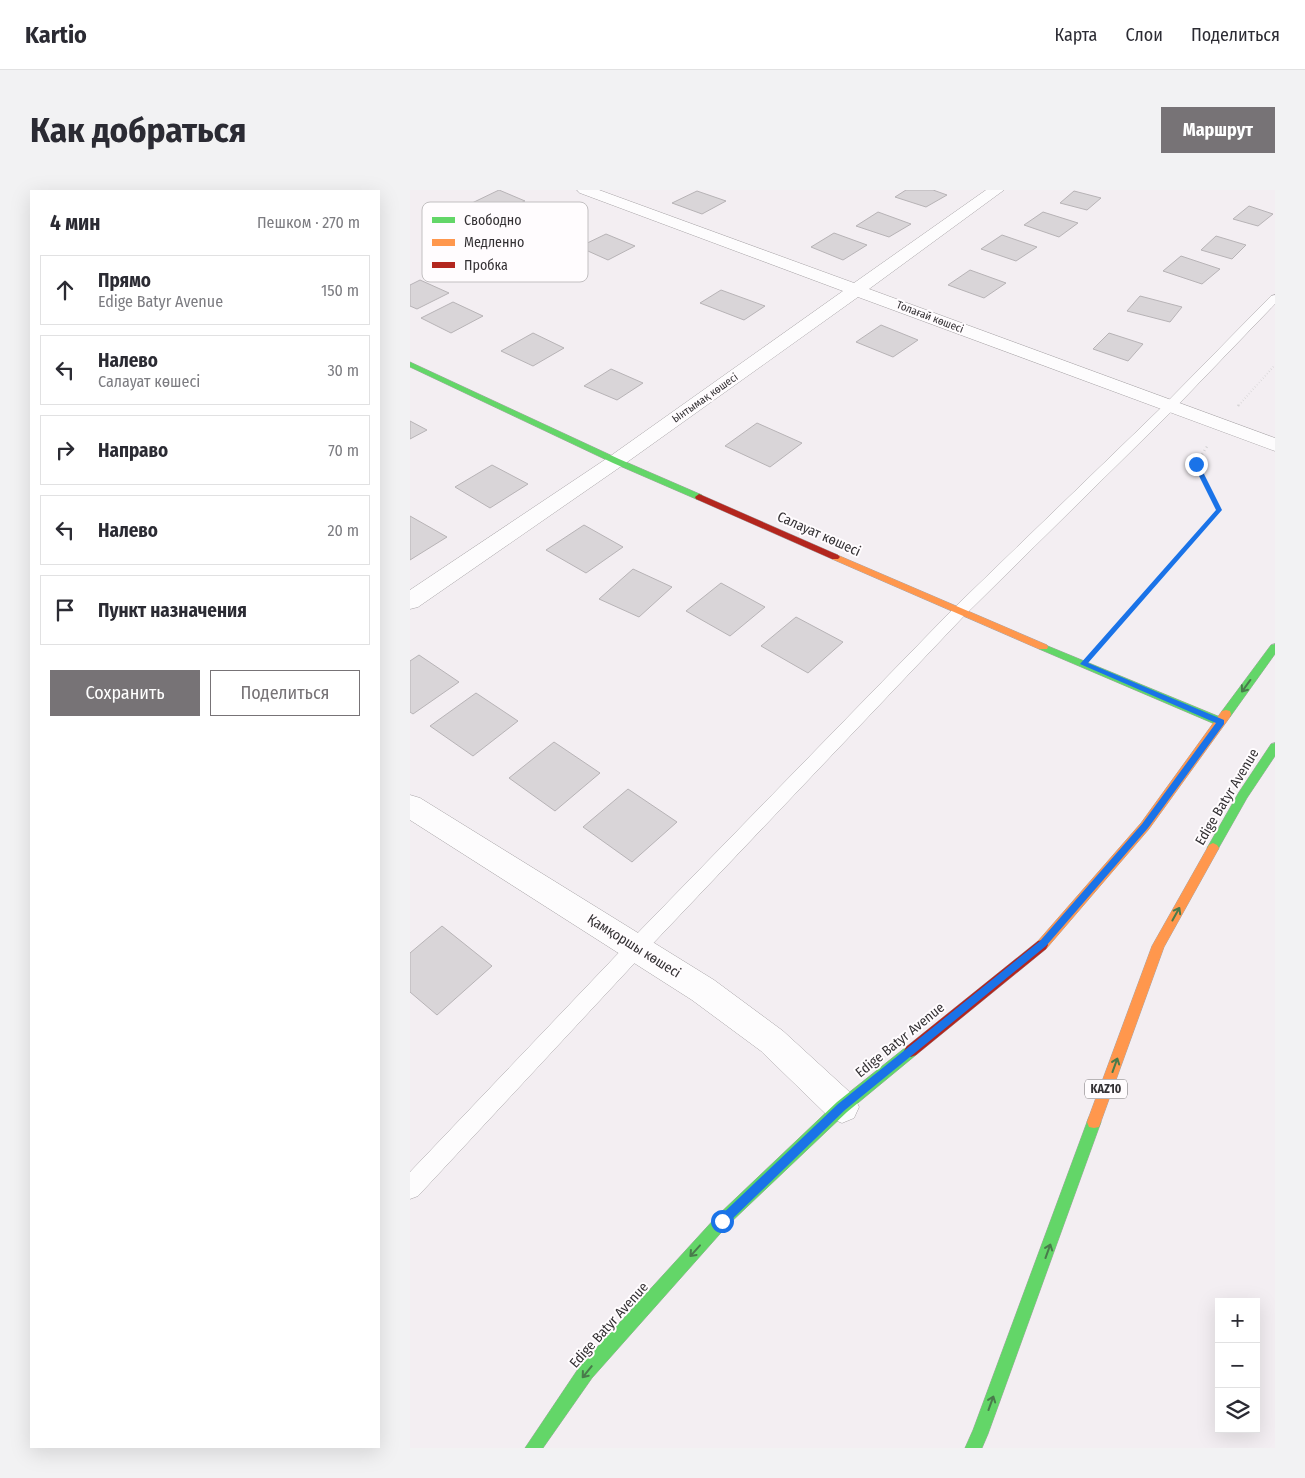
<!DOCTYPE html>
<html lang="ru">
<head>
<meta charset="utf-8">
<style>
	body { margin:0; font-family:"Fira Sans Condensed",sans-serif; background:#f2f2f3; color:#2b2b33 }
	.controls { position:absolute; right:15px; bottom:15px; display:grid; overflow:hidden; border-radius:0px; box-shadow:0 5px 20px #0002 }
	.controls button { width:45px; height:45px; display:grid; place-items:center; padding:0; border:0; border-bottom:1px solid #e1e1e2; background:#fff; color:#2b2b33; font:25px sans-serif }
	.stop { position:absolute; width:15px; height:15px; margin:-11px; border:4px solid #1a73e8; border-radius:50%; background:#fff }
	.stop.end { background:#1a73e8; border-color:#fff; box-shadow:0 1px 5px #0008 }
	.list { margin:0; padding:0; list-style:none }
	h2 { display:flex; justify-content:space-between; align-items:center; height:65px; margin:0; padding:0 20px; font-size:21px }
	h2 small { font-size:16px; font-weight:400; color:#7c7c81 }
	.list li { display:grid; grid-template-columns:32px 1fr auto; gap:15px; align-items:center; box-sizing:border-box; height:70px; margin:0 10px 10px; padding:0 10px; border:1px solid #e1e1e2; border-radius:0px }
	.list b { display:block; font-size:19px; white-space:nowrap }
	.list p { margin:0; font-size:16px; white-space:nowrap; color:#7c7c81 }
	.list em { font-size:16px; font-style:normal; color:#7c7c81 }
	.actions { display:flex; gap:10px; padding:15px 20px }
	.actions a { flex:1; padding:11px 0; border:1px solid #777376; border-radius:0px; text-align:center; font-size:18px; color:#777376 }
	.actions .main { background:#777376; color:#fff }
	.icon { flex:none; width:28px; height:28px; fill:none; stroke:currentColor; stroke-width:2; stroke-linecap:round; stroke-linejoin:round }
	.map { position:relative; flex:none; width:865px; height:1258px; overflow:hidden; border-radius:0px }
	header { display:flex; align-items:center; gap:30px; box-sizing:border-box; height:70px; padding:0 25px; background:#fff; border-bottom:1px solid #e1e1e2 }
	header strong { font-size:24px }
	nav { display:flex; gap:28px; margin-inline-start:auto; font-size:18px }
	.intro { display:flex; align-items:center; justify-content:space-between; box-sizing:border-box; height:120px; padding:0 30px }
	h1 { margin:0; font-size:35px }
	.button { padding:12px 22px; border-radius:0px; background:#777376; color:#fff; font-size:18px; font-weight:700 }
	main { display:flex; gap:30px; padding:0 30px }
	aside { flex:1; background:#fff; border-radius:0px; box-shadow:0 5px 20px #0002 }
	.map>svg:first-child { display:block }
	.building { fill:#d9d5d8; stroke:#b7b3b6 }
	.lines { fill:none; stroke-linecap:round; stroke-linejoin:round }
	.lane-casing { stroke:#a8a4a7; stroke-width:1 }
	.street-casing { stroke:#a8a4a7; stroke-width:1 }
	.fast-casing { stroke:#a8a4a7; stroke-width:1 }
	.slow-casing { stroke:#a8a4a7; stroke-width:1 }
	.jam-casing { stroke:#a8a4a7; stroke-width:1 }
	.path-far1 { stroke:#d1d0d1; stroke-width:2; stroke-dasharray:0.5 2.5; stroke-linecap:butt }
	.path { stroke:#d1d0d1; stroke-width:2.5; stroke-dasharray:1 3; stroke-linecap:butt }
	.lane { fill:#fdfcfd; fill-rule:evenodd }
	.street { fill:#fdfcfd; fill-rule:evenodd }
	.fast { fill:#63d668; fill-rule:evenodd }
	.slow { fill:#ff974d; fill-rule:evenodd }
	.jam { fill:#b3261e; fill-rule:evenodd }
	.oneway { stroke:#497b4b }
	.route { fill:#1a73e8 }
	.labels { text-anchor:middle; dominant-baseline:central; stroke-width:4; stroke-linejoin:round; paint-order:stroke }
	.far-street-label { font-size:11px; fill:#343134; stroke:#fffcfe }
	.shield { fill:#fffcfe; stroke:#716e71; stroke-width:1 }
	.shield-label { font-size:12px; font-weight:bold; fill:#343134 }
	.street-label { font-size:14px; fill:#343134; stroke:#fffcfe }
	.key { fill:#fffcfe; stroke:#c2bfc1; stroke-width:1 }
	.key-label { font-size:14px; fill:#343134 }
</style>
</head>
<body>
<header>
<strong>Kartio</strong>
<nav><a>Карта</a><a>Слои</a><a>Поделиться</a></nav>
</header>
<div class="intro"><h1>Как добраться</h1><a class="button">Маршрут</a></div>
<main>
<aside>
<h2>4 мин<small>Пешком · 270 m</small></h2>
<ul class="list">
<li><svg class="icon" aria-label="ahead" viewBox="0 0 24 24"><path d="M12 20V5M6 11l6-6 6 6"/></svg><div><b>Прямо</b><p>Edige Batyr Avenue</p></div><em>150 m</em></li>
<li><svg class="icon" aria-label="left" viewBox="0 0 24 24"><path d="M17 20v-9H6M10 6l-5 5 5 5"/></svg><div><b>Налево</b><p>Салауат көшесі</p></div><em>30 m</em></li>
<li><svg class="icon" aria-label="right" viewBox="0 0 24 24"><path d="M7 20v-9h11M14 6l5 5-5 5"/></svg><div><b>Направо</b></div><em>70 m</em></li>
<li><svg class="icon" aria-label="left" viewBox="0 0 24 24"><path d="M17 20v-9H6M10 6l-5 5 5 5"/></svg><div><b>Налево</b></div><em>20 m</em></li>
<li><svg class="icon" aria-label="arrive" viewBox="0 0 24 24"><path d="M6 21V4h12l-3 4 3 4H6"/></svg><div><b>Пункт назначения</b></div></li>
</ul>
<div class="actions"><a class="main">Сохранить</a><a>Поделиться</a></div>
</aside>
<div class="map">
<svg width="865" height="1258" viewBox="0 0 865 1258">
	<rect width="100%" height="100%" fill="#f3eef2"/>
	<!-- building -->
	<path class="building" d="M 89,0 L 115,11 L 88,24 L 62,13 Z
		M 496,0 L 523,0 L 537,5 L 516,17 L 485,7 Z
		M 287,1 L 316,11 L 292,24 L 262,13 Z
		M 664,1 L 691,8 L 677,20 L 650,13 Z
		M 839,16 L 863,24 L 848,36 L 823,29 Z
		M 468,22 L 501,34 L 479,47 L 446,36 Z
		M 633,22 L 668,33 L 649,47 L 614,35 Z
		M 424,43 L 457,55 L 433,70 L 401,57 Z
		M 196,44 L 225,56 L 198,70 L 169,57 Z
		M 592,45 L 627,57 L 606,71 L 571,59 Z
		M 806,46 L 836,55 L 822,69 L 791,60 Z
		M 771,66 L 810,79 L 792,94 L 753,81 Z
		M 560,80 L 596,93 L 574,108 L 538,95 Z
		M 10,90 L 39,103 L 7,119 L 0,116 L 0,95 Z
		M 311,100 L 355,116 L 334,130 L 290,113 Z
		M 730,106 L 772,117 L 760,132 L 717,121 Z
		M 43,112 L 73,126 L 41,143 L 11,128 Z
		M 471,135 L 508,150 L 483,167 L 446,152 Z
		M 123,143 L 154,158 L 123,176 L 91,161 Z
		M 699,143 L 733,154 L 718,171 L 683,159 Z
		M 201,179 L 233,193 L 207,210 L 174,196 Z
		M 0,231 L 17,240 L 0,249 Z
		M 347,233 L 392,253 L 360,277 L 315,256 Z
		M 82,275 L 118,294 L 80,318 L 45,297 Z
		M 0,326 L 37,347 L 0,370 Z
		M 174,335 L 213,357 L 176,383 L 136,360 Z
		M 223,379 L 262,397 L 229,427 L 189,409 Z
		M 311,393 L 355,417 L 320,446 L 276,421 Z
		M 386,427 L 433,452 L 398,483 L 351,456 Z
		M 9,465 L 49,492 L 3,524 L 0,522 L 0,471 Z
		M 66,503 L 108,531 L 63,566 L 20,536 Z
		M 144,552 L 190,583 L 145,621 L 99,588 Z
		M 218,599 L 267,632 L 222,672 L 173,637 Z
		M 32,736 L 82,776 L 27,825 L 0,802 L 0,763 Z"/>
	<g class="lines">
		<defs>
			<path id="lane" d="M 865,105 L 865,114 L 763,220 L 554,426 L 233,764 L 8,1006 L 0,1009 L 0,982 L 219,752 L 544,418 L 755,214 L 861,106 Z"/>
			<path id="street" d="M 167,0 L 189,0 L 444,93 L 576,0 L 594,0 L 459,99 L 865,248 L 865,261 L 448,107 L 213,275 L 8,417 L 0,419 L 0,400 L 199,267 L 433,101 L 170,3 Z
				M 0,605 L 10,608 L 304,790 L 373,841 L 444,906 L 449,917 L 444,928 L 432,933 L 420,928 L 351,861 L 282,810 L 0,630 Z"/>
			<path id="fast" d="M 0,172 L 209,269 L 292,305 L 293,307 L 289,310 L 286,309 L 203,273 L 0,177 Z
				M 633,454 L 815,529 L 816,532 L 811,536 L 807,535 L 629,459 L 628,457 L 629,455 Z
				M 865,454 L 865,464 L 820,527 L 812,527 L 811,524 L 812,521 L 861,455 Z
				M 865,553 L 865,566 L 837,608 L 807,661 L 799,661 L 797,658 L 829,602 L 861,554 Z
				M 501,855 L 506,857 L 508,861 L 506,865 L 437,922 L 317,1036 L 182,1188 L 133,1258 L 115,1258 L 170,1176 L 307,1026 L 427,912 L 496,857 Z
				M 684,926 L 689,927 L 691,932 L 578,1244 L 572,1258 L 555,1258 L 563,1240 L 677,932 L 679,927 Z"/>
			<path id="slow" d="M 425,364 L 637,455 L 638,457 L 637,459 L 629,459 L 422,369 L 422,365 Z
				M 816,520 L 820,521 L 821,524 L 820,527 L 739,639 L 636,759 L 632,760 L 628,759 L 626,755 L 628,751 L 731,633 L 812,521 Z
				M 803,653 L 807,655 L 809,658 L 754,757 L 689,937 L 684,938 L 679,937 L 677,932 L 742,756 L 799,655 Z"/>
			<path id="jam" d="M 289,304 L 428,365 L 430,367 L 428,369 L 422,369 L 286,309 L 285,307 Z
				M 632,750 L 636,751 L 638,755 L 636,759 L 506,865 L 501,867 L 496,865 L 494,861 L 496,857 L 628,751 Z"/>
		</defs>
		<!-- lane casing -->
		<use href="#lane" class="lane-casing"/>
		<!-- street casing -->
		<use href="#street" class="street-casing"/>
		<!-- fast casing -->
		<use href="#fast" class="fast-casing"/>
		<!-- slow casing -->
		<use href="#slow" class="slow-casing"/>
		<!-- jam casing -->
		<use href="#jam" class="jam-casing"/>
		<!-- path-far1 -->
		<path class="path-far1" d="M 829,215 L 865,175"/>
		<!-- path -->
		<path class="path" d="M 828,216 L 830,213
			M 692,453 L 809,320 L 786,274 L 798,255"/>
		<!-- lane -->
		<use href="#lane" class="lane"/>
		<!-- street -->
		<use href="#street" class="street"/>
		<!-- fast -->
		<use href="#fast" class="fast"/>
		<!-- slow -->
		<use href="#slow" class="slow"/>
		<!-- jam -->
		<use href="#jam" class="jam"/>
	</g>
	<!-- one-way arrows -->
	<defs><path id="oneway-shaft" d="M-6 0H5M1.5-3L5.5 0L1.5 3" fill="none" stroke-width="1.6" stroke-linecap="round" stroke-linejoin="round" transform="scale(1.25)"/></defs>
	<g class="oneway">
		<use href="#oneway-shaft" transform="translate(836 496) rotate(126)"/>
		<use href="#oneway-shaft" transform="translate(766 724) rotate(-61)"/>
		<use href="#oneway-shaft" transform="translate(705 875) rotate(-70)"/>
		<use href="#oneway-shaft" transform="translate(285 1061) rotate(132)"/>
		<use href="#oneway-shaft" transform="translate(638 1061) rotate(-70)"/>
		<use href="#oneway-shaft" transform="translate(177 1182) rotate(129)"/>
		<use href="#oneway-shaft" transform="translate(581 1213) rotate(-70)"/>
	</g>
	<!-- route -->
	<path class="route" d="M 786,272 L 789,274 L 812,320 L 678,473 L 814,530 L 814,534 L 738,638 L 636,756 L 435,920 L 316,1035 L 312,1036 L 309,1035 L 307,1031 L 309,1027 L 428,914 L 630,751 L 732,634 L 806,533 L 670,474 L 806,320 L 783,274 Z"/>
	<g class="labels">
		<!-- far-street labels -->
		<g class="far-street-label">
			<text transform="translate(520 127) rotate(21)">Толағай көшесі</text>
			<text transform="translate(295 208) rotate(-35)">Ынтымақ көшесі</text>
		</g>
		<!-- shield labels -->
		<rect class="shield" x="675" y="889.5" width="42" height="19" rx="4"/>
		<g class="shield-label">
			<text x="696" y="899">KAZ10</text>
		</g>
		<!-- street labels -->
		<g class="street-label">
			<text transform="translate(409 344) rotate(24)">Салауат көшесі</text>
			<text transform="translate(817 607) rotate(-59)">Edige Batyr Avenue</text>
			<text transform="translate(224 756) rotate(32)">Қамқоршы көшесі</text>
			<text transform="translate(490 850) rotate(-39)">Edige Batyr Avenue</text>
			<text transform="translate(199 1135) rotate(-48)">Edige Batyr Avenue</text>
		</g>
	</g>
	<!-- legend -->
	<rect x="12" y="12" width="166" height="80" rx="8" class="key"/>
	<rect x="22" y="27" width="23" height="6" fill="#63d668"/>
	<rect x="22" y="49" width="23" height="7" fill="#ff974d"/>
	<rect x="22" y="72" width="23" height="6" fill="#b3261e"/>
	<g class="key-label">
		<text x="54" y="35">Свободно</text>
		<text x="54" y="57">Медленно</text>
		<text x="54" y="80">Пробка</text>
	</g>
</svg>
<div class="controls">
<button>+</button>
<button>−</button>
<button><svg class="icon" aria-label="layers" viewBox="0 0 24 24"><path d="M12 4l9 5-9 5-9-5zM3 14l9 5 9-5"/></svg></button>
</div>
<div class="stop" style="left:312px;top:1031px"></div>
<div class="stop end" style="left:786px;top:274px"></div>
</div>
</main>
</body>
</html>
